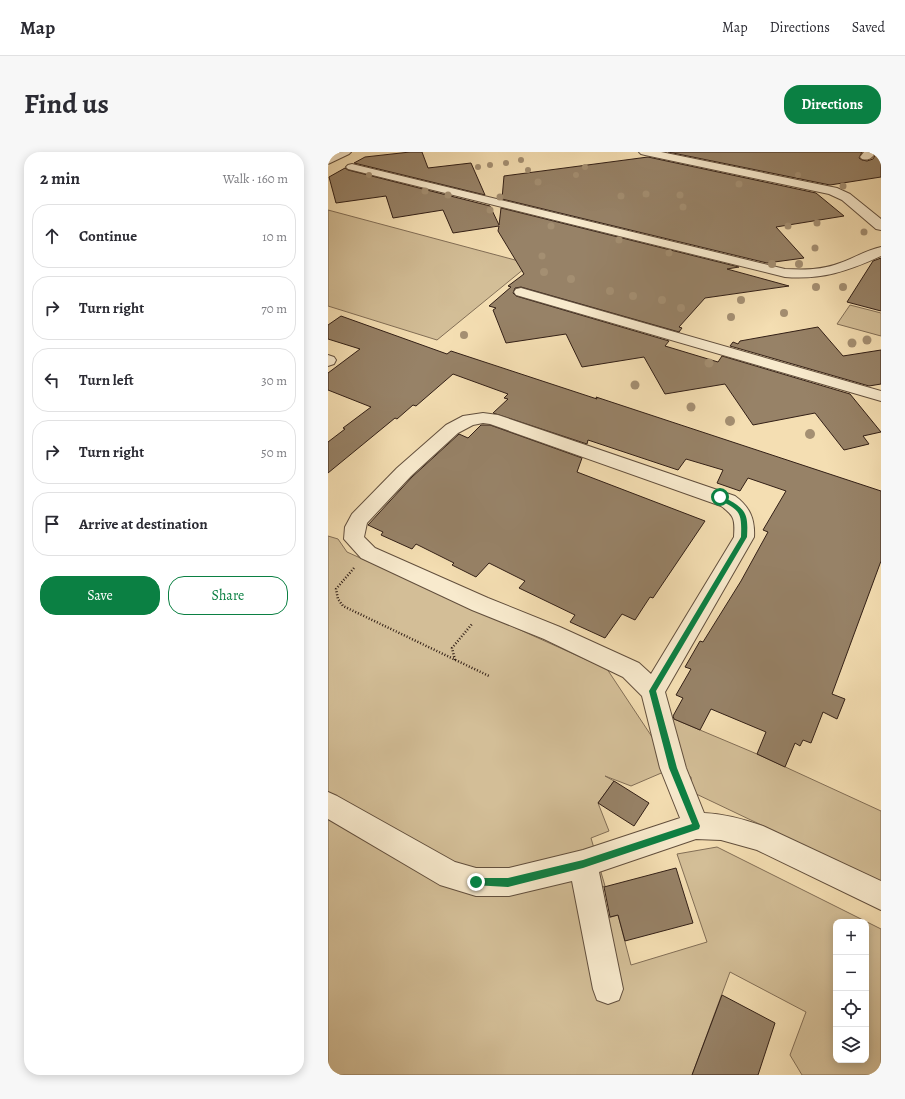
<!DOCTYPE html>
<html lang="en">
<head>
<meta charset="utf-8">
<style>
	body { margin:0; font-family:Alegreya,serif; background:#f7f7f7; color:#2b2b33 }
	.controls { position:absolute; right:12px; bottom:12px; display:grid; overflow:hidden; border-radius:8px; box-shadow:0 2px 10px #0003 }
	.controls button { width:36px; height:36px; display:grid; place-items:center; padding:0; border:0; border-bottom:1px solid #e1e1e2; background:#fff; color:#2b2b33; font:20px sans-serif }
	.stop { position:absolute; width:12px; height:12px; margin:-9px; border:3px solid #0b8043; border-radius:50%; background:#fff }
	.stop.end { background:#0b8043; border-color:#fff; box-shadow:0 1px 4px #0008 }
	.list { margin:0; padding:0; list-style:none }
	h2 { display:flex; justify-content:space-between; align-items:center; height:52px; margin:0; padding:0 16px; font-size:17px }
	h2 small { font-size:13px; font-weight:400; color:#7c7c81 }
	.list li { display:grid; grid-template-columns:26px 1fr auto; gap:12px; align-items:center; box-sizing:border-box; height:64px; margin:0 8px 8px; padding:0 8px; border:1px solid #e1e1e2; border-radius:16px }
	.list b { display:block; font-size:15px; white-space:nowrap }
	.list em { font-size:13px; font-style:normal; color:#7c7c81 }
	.actions { display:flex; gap:8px; padding:12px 16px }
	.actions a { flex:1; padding:9px 0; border:1px solid #0b8043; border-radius:16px; text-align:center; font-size:14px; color:#0b8043 }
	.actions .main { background:#0b8043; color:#fff }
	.icon { flex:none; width:22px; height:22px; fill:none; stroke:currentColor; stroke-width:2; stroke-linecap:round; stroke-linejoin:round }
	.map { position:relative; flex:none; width:553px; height:923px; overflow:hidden; border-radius:16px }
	header { display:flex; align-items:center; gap:24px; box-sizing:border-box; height:56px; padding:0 20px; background:#fff; border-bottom:1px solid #e1e1e2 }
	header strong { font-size:19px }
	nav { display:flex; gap:22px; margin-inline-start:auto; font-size:14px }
	.intro { display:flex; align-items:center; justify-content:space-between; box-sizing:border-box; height:96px; padding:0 24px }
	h1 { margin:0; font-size:28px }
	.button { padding:10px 18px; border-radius:16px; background:#0b8043; color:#fff; font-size:14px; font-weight:700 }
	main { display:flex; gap:24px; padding:0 24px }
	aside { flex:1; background:#fff; border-radius:16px; box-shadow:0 2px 10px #0003 }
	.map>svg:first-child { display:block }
	.green { fill:#d3be97; stroke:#826e56; fill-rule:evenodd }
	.building { fill:#978267; stroke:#321f16 }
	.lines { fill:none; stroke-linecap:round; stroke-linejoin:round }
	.minor-casing { stroke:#624f3d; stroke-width:2 }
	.path { stroke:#321f16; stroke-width:2.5; stroke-dasharray:1 2; stroke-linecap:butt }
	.minor { fill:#f8eacd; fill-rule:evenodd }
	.tree { fill:#a48f72 }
	.route { fill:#0b8043 }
</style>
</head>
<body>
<header>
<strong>Map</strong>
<nav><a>Map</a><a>Directions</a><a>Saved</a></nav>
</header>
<div class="intro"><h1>Find us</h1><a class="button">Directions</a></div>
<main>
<aside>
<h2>2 min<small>Walk · 160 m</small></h2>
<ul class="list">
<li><svg class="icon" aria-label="ahead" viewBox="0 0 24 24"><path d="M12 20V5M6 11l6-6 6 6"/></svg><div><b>Continue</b></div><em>10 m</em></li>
<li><svg class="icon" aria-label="right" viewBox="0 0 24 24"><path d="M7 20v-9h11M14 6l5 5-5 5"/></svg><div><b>Turn right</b></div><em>70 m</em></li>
<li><svg class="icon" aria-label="left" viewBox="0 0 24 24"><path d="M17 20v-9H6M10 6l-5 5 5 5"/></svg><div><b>Turn left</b></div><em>30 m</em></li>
<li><svg class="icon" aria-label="right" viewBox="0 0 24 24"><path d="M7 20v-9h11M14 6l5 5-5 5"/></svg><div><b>Turn right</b></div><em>50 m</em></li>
<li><svg class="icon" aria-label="arrive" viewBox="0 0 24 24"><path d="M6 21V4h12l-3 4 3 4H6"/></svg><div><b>Arrive at destination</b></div></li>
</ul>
<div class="actions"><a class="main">Save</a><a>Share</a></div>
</aside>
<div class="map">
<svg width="553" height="923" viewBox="0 0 553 923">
	<rect width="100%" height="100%" fill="#f4deb2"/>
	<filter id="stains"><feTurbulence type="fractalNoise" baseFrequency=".005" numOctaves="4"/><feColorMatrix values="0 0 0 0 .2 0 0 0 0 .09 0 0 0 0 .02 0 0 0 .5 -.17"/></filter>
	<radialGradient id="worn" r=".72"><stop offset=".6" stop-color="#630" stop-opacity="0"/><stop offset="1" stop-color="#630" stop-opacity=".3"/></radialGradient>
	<!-- green -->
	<path class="green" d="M 0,58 L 202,112 L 109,188 L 0,154 Z
		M 522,153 L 553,161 L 553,184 L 509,172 Z
		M 0,384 L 10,387 L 19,400 L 279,517 L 344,615 L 334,562 L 429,602 L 553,659 L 553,730 L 364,640 L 363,625 L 345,616 L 303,634 L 277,624 L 286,629 L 270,651 L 281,679 L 263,686 L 277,734 L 269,737 L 276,767 L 290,763 L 303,813 L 379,790 L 349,702 L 389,695 L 553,777 L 553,923 L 474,923 L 462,903 L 478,860 L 402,820 L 364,923 L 0,923 ZM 508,770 L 538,770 L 538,908 L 508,908 Z"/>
	<!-- building -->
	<path class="building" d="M 82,0 L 94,0 L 100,16 L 143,11 L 157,43 L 26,11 L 37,5 Z
		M 340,0 L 534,0 L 531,6 L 534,8 L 539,9 L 545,7 L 549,0 L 553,0 L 553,25 L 502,33 Z
		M 320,5 L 488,41 L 516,64 L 448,75 L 476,106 L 439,111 L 174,47 L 176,24 Z
		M 17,16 L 20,18 L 162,54 L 171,73 L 173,56 L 411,115 L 399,117 L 461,134 L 377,146 L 351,175 L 354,176 L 351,180 L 193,135 L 187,136 L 185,141 L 188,144 L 341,189 L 337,194 L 390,210 L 394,204 L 522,242 L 553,280 L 535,284 L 541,292 L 516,298 L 487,261 L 425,273 L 397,232 L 337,242 L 316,205 L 254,215 L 238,182 L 178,191 L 165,158 L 168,156 L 161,154 L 183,135 L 180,134 L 196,122 L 170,79 L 171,74 L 125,81 L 115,58 L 65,66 L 58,44 L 8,51 L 1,25 Z
		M 553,106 L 553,159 L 519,150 L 545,109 Z
		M 13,164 L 119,202 L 123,199 L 269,247 L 268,245 L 553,339 L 553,409 L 504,542 L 517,547 L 509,567 L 495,560 L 483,591 L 475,588 L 472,594 L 467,591 L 457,615 L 429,602 L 438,580 L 383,557 L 372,578 L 346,567 L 345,564 L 355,546 L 348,543 L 363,517 L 357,515 L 372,489 L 375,490 L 413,429 L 440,380 L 435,378 L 458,339 L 420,326 L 412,339 L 389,331 L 395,318 L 358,307 L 350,318 L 260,288 L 259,292 L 165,261 L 180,247 L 176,246 L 180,242 L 125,222 L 88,254 L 85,253 L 69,267 L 67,266 L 0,321 L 0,290 L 17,277 L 15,276 L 43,255 L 0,238 L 0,221 L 32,197 L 0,187 L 0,173 Z
		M 490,175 L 515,204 L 553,198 L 553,232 L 541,234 L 402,194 L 405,190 L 410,192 L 412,189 Z
		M 153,273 L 162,273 L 254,306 L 249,320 L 377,369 L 325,446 L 322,445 L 307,468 L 294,462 L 277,486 L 242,470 L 247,463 L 191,436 L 197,429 L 161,411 L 148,425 L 124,413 L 126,411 L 88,392 L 84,397 L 53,383 L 55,380 L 40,373 L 84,325 L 131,282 L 140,286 Z
		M 286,629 L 321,651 L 306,674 L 270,651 Z
		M 348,716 L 365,771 L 297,789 L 290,763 L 282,765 L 276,735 Z
		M 394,843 L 447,871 L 430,923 L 364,923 Z"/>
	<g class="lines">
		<defs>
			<path id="minor" d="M 8,0 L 23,0 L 21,2 L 0,12 L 0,4 Z
				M 311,0 L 333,0 L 509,36 L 522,42 L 553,67 L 553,78 L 548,77 L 514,48 L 501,42 L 317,3 L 313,2 Z
				M 536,0 L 548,0 C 544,6 541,9 534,7 L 532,5 Z
				M 24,12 L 457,117 C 476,118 494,118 512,111 C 526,106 539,98 553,95 L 553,104 C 520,119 494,128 457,125 L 20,17 L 18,15 L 20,13 Z
				M 193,136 L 553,239 L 553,249 L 188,143 L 186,140 L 188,137 Z
				M 0,203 L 6,205 L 8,208 L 6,212 L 0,214 Z
				M 155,261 L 170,263 L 407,344 C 422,355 427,367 426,385 L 337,540 L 358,616 L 376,661 C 397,662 415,667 435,674 L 553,729 L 553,758 L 429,698 L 393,688 L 368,687 L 271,720 L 295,837 L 291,848 L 280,852 L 269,848 L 265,837 L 244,729 L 181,744 L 148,744 L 112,733 L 0,667 L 0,640 L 9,644 L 127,710 L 148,716 L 181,716 L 255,698 L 352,666 L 332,616 L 314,544 L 295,525 L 216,487 L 144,458 L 33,406 L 16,387 L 17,375 L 24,362 L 69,316 L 118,273 L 135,264 ZM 155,271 L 162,272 L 393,354 C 407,364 407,368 406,385 L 323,522 L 311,511 L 232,475 L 160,446 L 47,396 L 36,385 L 39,371 L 83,324 L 130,281 L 145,273 Z"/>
		</defs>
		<!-- minor casing -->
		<use href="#minor" class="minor-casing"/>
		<!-- path -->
		<path class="path" d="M 26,416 L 8,437 L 10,447 L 15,454 L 161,524
			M 127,508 L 124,496 L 144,472"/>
		<!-- minor -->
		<use href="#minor" class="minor"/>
	</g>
	<!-- trees -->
	<g class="tree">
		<circle cx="193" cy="8" r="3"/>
		<circle cx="178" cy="11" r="3"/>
		<circle cx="162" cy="13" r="3"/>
		<circle cx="150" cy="15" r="3"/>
		<circle cx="257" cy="15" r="3"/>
		<circle cx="200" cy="18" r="3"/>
		<circle cx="41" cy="23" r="3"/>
		<circle cx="248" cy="23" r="3"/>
		<circle cx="470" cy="23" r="3"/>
		<circle cx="210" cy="30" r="3.5"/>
		<circle cx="411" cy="32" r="3.5"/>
		<circle cx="515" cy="34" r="3.5"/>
		<circle cx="97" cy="39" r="3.5"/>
		<circle cx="318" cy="42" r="3.5"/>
		<circle cx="120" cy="43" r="3.5"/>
		<circle cx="352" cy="43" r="3.5"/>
		<circle cx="293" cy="44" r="3.5"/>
		<circle cx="172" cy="45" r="3.5"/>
		<circle cx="355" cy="55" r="3.5"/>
		<circle cx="162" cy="58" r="3.5"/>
		<circle cx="489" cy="71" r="3.5"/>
		<circle cx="223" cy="74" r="3.5"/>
		<circle cx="460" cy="74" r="3.5"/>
		<circle cx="536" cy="80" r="3.5"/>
		<circle cx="291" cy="88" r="3.5"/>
		<circle cx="487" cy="96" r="3.5"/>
		<circle cx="341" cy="101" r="3.5"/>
		<circle cx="214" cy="104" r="3.5"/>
		<circle cx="444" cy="112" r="4"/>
		<circle cx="471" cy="112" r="4"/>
		<circle cx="216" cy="120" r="4"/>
		<circle cx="243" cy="127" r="4"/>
		<circle cx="488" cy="135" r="4"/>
		<circle cx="515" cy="135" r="4"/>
		<circle cx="282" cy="139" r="4"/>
		<circle cx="305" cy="144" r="4"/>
		<circle cx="334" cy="148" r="4"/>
		<circle cx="413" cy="148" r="4"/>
		<circle cx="353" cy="156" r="4"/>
		<circle cx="456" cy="161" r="4"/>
		<circle cx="403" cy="165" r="4"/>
		<circle cx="136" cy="183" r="4"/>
		<circle cx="539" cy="188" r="4.5"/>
		<circle cx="524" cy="191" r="4.5"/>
		<circle cx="381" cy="211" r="4.5"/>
		<circle cx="307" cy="233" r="4.5"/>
		<circle cx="363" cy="255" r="4.5"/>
		<circle cx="402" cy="269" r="5"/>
		<circle cx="482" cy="282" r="5"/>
	</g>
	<!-- route -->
	<path class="route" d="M 390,344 C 394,344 397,346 401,348 C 420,358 420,366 419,385 L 328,539 L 349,616 L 372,674 L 371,677 L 255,716 L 180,735 L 145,733 L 144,730 L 145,727 L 148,726 L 180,726 L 255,708 L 364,672 L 341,616 L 321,539 L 413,385 C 414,359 412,359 390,347 Z"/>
	<rect width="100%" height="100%" filter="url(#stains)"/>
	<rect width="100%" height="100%" fill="url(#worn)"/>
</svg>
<div class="controls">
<button>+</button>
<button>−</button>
<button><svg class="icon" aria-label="locate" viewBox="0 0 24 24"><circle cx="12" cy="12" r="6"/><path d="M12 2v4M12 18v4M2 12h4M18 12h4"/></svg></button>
<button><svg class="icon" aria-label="layers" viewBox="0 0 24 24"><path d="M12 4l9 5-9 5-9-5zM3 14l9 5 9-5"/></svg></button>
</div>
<div class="stop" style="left:392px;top:345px"></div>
<div class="stop end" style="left:148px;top:730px"></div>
</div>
</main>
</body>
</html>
